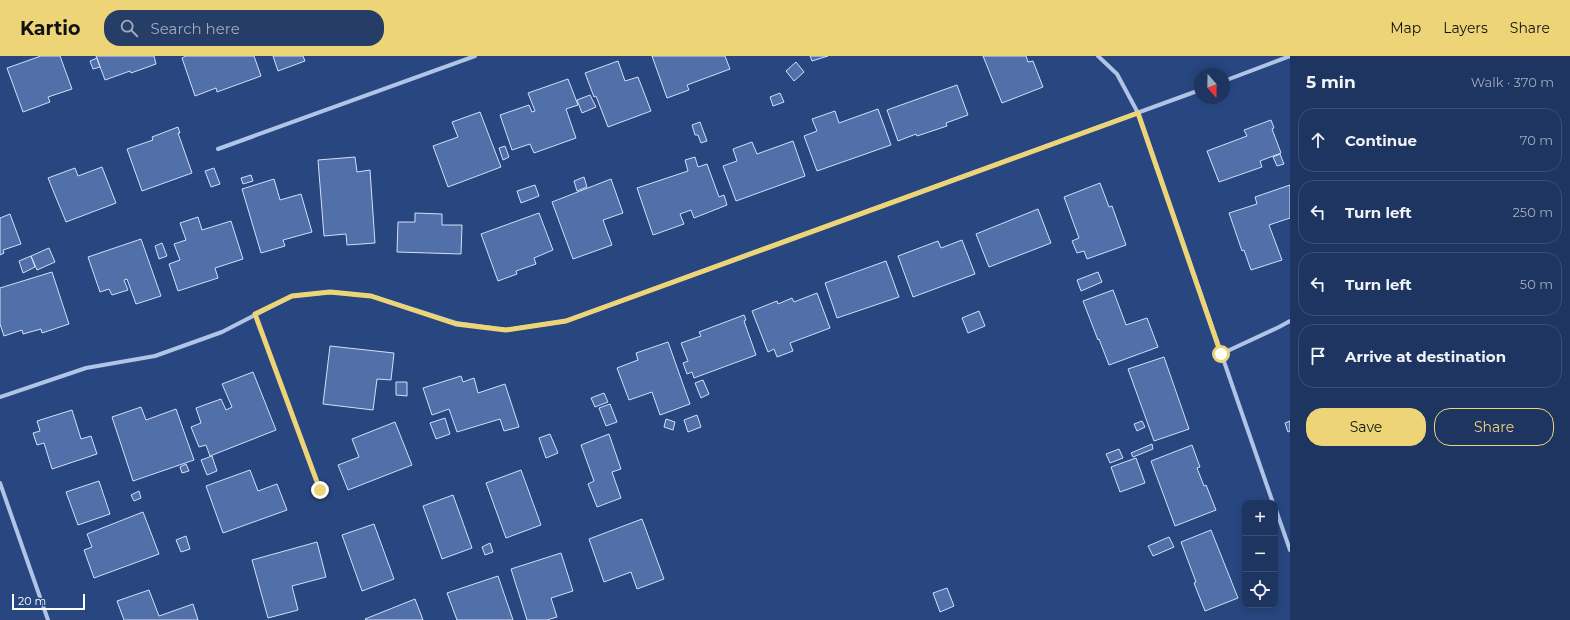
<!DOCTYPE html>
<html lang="en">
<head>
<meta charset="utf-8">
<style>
	body { margin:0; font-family:Montserrat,sans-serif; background:#263d67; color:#f1f3f6 }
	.controls { position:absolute; right:12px; bottom:12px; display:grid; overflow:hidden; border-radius:8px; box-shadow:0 2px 10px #0003 }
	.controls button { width:36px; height:36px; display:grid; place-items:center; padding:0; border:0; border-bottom:1px solid #3c5076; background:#1e3561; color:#f1f3f6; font:20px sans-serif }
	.compass { position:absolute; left:1194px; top:12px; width:36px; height:36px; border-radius:50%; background:#1e3561; box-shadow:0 2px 10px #0003; rotate:160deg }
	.scale { position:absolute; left:12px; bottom:10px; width:73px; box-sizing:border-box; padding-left:4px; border:2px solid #fff; border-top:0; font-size:11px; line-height:14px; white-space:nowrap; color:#fff; -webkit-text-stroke:3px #284781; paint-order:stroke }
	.stop { position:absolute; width:12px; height:12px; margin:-9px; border:3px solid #edd577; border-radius:50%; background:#fff }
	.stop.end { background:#edd577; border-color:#fff; box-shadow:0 1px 4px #0008 }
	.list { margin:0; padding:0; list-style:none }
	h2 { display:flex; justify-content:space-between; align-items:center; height:52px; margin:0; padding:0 16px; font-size:17px }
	h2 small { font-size:13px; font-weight:400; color:#a1abbd }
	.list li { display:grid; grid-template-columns:26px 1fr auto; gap:12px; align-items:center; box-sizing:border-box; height:64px; margin:0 8px 8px; padding:0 8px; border:1px solid #3c5076; border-radius:16px }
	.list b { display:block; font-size:15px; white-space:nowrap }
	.list em { font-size:13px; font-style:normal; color:#a1abbd }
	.actions { display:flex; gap:8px; padding:12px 16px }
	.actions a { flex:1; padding:9px 0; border:1px solid #edd577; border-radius:16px; text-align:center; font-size:14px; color:#edd577 }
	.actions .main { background:#edd577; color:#111 }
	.icon { flex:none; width:22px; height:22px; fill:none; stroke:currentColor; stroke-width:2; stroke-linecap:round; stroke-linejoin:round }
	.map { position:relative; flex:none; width:1290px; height:564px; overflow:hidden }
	header { display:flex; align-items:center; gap:24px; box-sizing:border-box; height:56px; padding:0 20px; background:#edd577; color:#111 }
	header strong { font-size:19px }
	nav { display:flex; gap:22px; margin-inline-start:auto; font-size:14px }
	.search { width:280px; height:36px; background:#263d67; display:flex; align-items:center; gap:10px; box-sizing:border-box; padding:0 14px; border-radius:16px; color:#a1abbd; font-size:15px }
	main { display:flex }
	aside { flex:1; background:#1e3561 }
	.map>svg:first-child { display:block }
	.building { fill:#5170a9; stroke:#d3dff5 }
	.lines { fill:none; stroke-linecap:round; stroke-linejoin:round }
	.service { stroke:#b0c4e6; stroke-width:3 }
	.minor { stroke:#b0c4e6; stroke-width:4 }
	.route { stroke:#edd577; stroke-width:5 }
</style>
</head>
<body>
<header>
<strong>Kartio</strong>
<div class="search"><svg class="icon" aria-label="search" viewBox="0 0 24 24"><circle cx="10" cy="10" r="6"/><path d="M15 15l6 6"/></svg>Search here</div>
<nav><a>Map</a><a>Layers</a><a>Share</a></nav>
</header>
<main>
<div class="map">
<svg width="1290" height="564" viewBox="0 0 1290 564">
	<rect width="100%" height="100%" fill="#284781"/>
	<!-- building -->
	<path class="building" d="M 41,0 L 60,0 L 72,33 L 48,41 L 50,46 L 23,56 L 7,12 Z
		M 96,0 L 154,0 L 156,8 L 131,17 L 130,15 L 105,24 Z
		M 186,0 L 254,0 L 261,20 L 217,36 L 216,32 L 195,40 L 182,2 Z
		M 273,0 L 303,0 L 305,5 L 278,15 Z
		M 652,0 L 725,0 L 730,13 L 687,29 L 689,34 L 667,42 Z
		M 810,0 L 828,0 L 812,5 Z
		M 983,0 L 1026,0 L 1028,6 L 1033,5 L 1043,31 L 1002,47 Z
		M 97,2 L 100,11 L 93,13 L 90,5 Z
		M 618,5 L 625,25 L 638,21 L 651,55 L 608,71 L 596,40 L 594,41 L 585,17 Z
		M 796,6 L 804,16 L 794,25 L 786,15 Z
		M 568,23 L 578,49 L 566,53 L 576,82 L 534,97 L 530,88 L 512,94 L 500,59 L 529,49 L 532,56 L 535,55 L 528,37 Z
		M 957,29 L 968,59 L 946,67 L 947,70 L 917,80 L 916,78 L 898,85 L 887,54 Z
		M 780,37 L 784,46 L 773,50 L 770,41 Z
		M 590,39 L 596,51 L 582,57 L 577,44 Z
		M 878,53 L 891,89 L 817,115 L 804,80 L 817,75 L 812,63 L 835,55 L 839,67 Z
		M 480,56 L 501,111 L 448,131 L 433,90 L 458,81 L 452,66 Z
		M 1271,64 L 1274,72 L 1272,73 L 1281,97 L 1260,105 L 1262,111 L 1219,126 L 1207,95 L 1247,80 L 1244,74 Z
		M 700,66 L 707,85 L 701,87 L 698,79 L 695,79 L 692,69 Z
		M 178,71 L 180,77 L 178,77 L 192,117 L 142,135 L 127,93 L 153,84 L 152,81 Z
		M 793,85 L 805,120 L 736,145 L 723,110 L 737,105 L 733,93 L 752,86 L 757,98 Z
		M 505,90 L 509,101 L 503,104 L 499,92 Z
		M 1280,98 L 1284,108 L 1277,110 L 1273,101 Z
		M 355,101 L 357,116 L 370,114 L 375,187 L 347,189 L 346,178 L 324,180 L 318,104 Z
		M 695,101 L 698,111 L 707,108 L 719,141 L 724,139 L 727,149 L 694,162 L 691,154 L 680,158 L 684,168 L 653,179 L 637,132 L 688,115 L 685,104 Z
		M 102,111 L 116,147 L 66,166 L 48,122 L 75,112 L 78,120 Z
		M 214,112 L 220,128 L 211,131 L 205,115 Z
		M 251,119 L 253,125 L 243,128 L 241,122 Z
		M 584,121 L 587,131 L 577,135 L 574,125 Z
		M 274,123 L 280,144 L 301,138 L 312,176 L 283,184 L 285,190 L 261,197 L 242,133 Z
		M 611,123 L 623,157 L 603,164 L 612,189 L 573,203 L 552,146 Z
		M 1100,127 L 1109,151 L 1112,150 L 1126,189 L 1087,203 L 1084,195 L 1077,197 L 1072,185 L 1079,182 L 1064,141 Z
		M 535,129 L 539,140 L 521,147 L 517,135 Z
		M 1290,129 L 1290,162 L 1269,169 L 1282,204 L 1251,214 L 1244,194 L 1242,195 L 1229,157 L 1257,148 L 1255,141 Z
		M 1038,153 L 1051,187 L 989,211 L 976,178 Z
		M 415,157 L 442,158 L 442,169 L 462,169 L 461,198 L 397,196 L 398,166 L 415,166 Z
		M 539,157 L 553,194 L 534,202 L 536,208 L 516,215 L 517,218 L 498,225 L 481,178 Z
		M 10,158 L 21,188 L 3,194 L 4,197 L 0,199 L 0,162 Z
		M 198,161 L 202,174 L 231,165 L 243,203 L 215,212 L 218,222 L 178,235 L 169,208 L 180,204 L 174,188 L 186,184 L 180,167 Z
		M 141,183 L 161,240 L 136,248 L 127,223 L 124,224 L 128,234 L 112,239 L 109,233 L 100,236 L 88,201 Z
		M 962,184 L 975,218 L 913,241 L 898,200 L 938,185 L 941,192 Z
		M 162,187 L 167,200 L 159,203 L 155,190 Z
		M 49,192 L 55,206 L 37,214 L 31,200 Z
		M 31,200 L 35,211 L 23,217 L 19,205 Z
		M 886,205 L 899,241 L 837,262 L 825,227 Z
		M 52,216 L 69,268 L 42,277 L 41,273 L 23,278 L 22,274 L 4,280 L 0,268 L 0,232 Z
		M 1098,216 L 1102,226 L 1081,235 L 1077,224 Z
		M 1113,234 L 1126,269 L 1147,262 L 1158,291 L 1109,309 L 1099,283 L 1098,284 L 1083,245 Z
		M 817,237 L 830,272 L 790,287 L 793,295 L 777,301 L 774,293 L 768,296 L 752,255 L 777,245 L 778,248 L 792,242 L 794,246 Z
		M 979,255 L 985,270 L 968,277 L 962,262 Z
		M 744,259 L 746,264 L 744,265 L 756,299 L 694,322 L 692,316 L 687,318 L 683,307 L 688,305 L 681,287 L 701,280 L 699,276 Z
		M 668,286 L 690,348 L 660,359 L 652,336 L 629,344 L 617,312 L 638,304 L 636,297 Z
		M 330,290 L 394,297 L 391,324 L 377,323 L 373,354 L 323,348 Z
		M 1164,301 L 1189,373 L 1154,385 L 1128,313 Z
		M 253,316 L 276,374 L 210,400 L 206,389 L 199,391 L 191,371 L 201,367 L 196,352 L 221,343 L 226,354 L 232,351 L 222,328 Z
		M 461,320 L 463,326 L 474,322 L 478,337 L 505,328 L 519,371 L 504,375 L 500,363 L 457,376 L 449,353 L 432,359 L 423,332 Z
		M 703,324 L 709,338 L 701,342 L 695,327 Z
		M 396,326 L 407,326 L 407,340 L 396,339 Z
		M 604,337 L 608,346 L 595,351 L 591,342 Z
		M 610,348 L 617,366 L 606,370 L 599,352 Z
		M 141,351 L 146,364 L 176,353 L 194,404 L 133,425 L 112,361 Z
		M 72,354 L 81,383 L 91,380 L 97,398 L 52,413 L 44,387 L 37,389 L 33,377 L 40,375 L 37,365 Z
		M 697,359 L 701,371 L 688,376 L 684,364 Z
		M 445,362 L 450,378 L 436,383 L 430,367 Z
		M 666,363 L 675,366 L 673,374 L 664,371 Z
		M 1142,365 L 1145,371 L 1137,375 L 1134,368 Z
		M 1290,365 L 1290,375 L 1288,376 L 1285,367 Z
		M 395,366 L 412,409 L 348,434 L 338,409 L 359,401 L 352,383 Z
		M 550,378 L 558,397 L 546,402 L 539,382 Z
		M 609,378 L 621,413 L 612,416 L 621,442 L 597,451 L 588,428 L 594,425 L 581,389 Z
		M 1152,388 L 1153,393 L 1133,401 L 1131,397 Z
		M 1192,389 L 1200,411 L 1197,412 L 1204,430 L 1206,429 L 1216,454 L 1175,470 L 1151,405 Z
		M 1119,393 L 1123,402 L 1110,407 L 1106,398 Z
		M 212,400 L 217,415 L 207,419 L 201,404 Z
		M 1136,402 L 1145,427 L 1120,436 L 1111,411 Z
		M 186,408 L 189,415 L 182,417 L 180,411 Z
		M 250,414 L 258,435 L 277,428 L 287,454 L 223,477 L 206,430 Z
		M 521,414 L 541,469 L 506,482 L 486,427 Z
		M 99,425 L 110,458 L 78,469 L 66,436 Z
		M 139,435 L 141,442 L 134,445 L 131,439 Z
		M 453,439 L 472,492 L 442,503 L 423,450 Z
		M 143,456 L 159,498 L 94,522 L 84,494 L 92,491 L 87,478 Z
		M 642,463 L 664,523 L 637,533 L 631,516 L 604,526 L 589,483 Z
		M 374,468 L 394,523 L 362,535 L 342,479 Z
		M 1211,474 L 1238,542 L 1205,555 L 1194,527 L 1196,526 L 1181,486 Z
		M 186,480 L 190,493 L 181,496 L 176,484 Z
		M 1169,481 L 1174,491 L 1153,500 L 1148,490 Z
		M 317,486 L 326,521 L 292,530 L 298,554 L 268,562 L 252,504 Z
		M 490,487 L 493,496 L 485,499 L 482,491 Z
		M 561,497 L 573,535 L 551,542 L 557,561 L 547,564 L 527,564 L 511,513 Z
		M 498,520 L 513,564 L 457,564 L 447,537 Z
		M 947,532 L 954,550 L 940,556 L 933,537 Z
		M 149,534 L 159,560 L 193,548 L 198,564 L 124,564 L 117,545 Z
		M 415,543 L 423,564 L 366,564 L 365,563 Z"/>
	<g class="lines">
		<!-- service -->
		<path class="service" d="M 255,258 L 320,434"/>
		<!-- minor -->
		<path class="minor" d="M 1098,0 L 1117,18 L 1138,57 L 1273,447
			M 1224,25 L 1290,0
			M 218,93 L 475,0
			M 1221,298 L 1279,271 L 1290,265
			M 0,341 L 86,312 L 155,300 L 222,276 L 292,240 L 330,236 L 371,240 L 456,267 L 506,274 L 566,265 L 1200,34
			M 0,427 L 48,564
			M 1275,451 L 1290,494"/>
	</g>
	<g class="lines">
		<!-- route -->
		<path class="route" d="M 320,434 L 255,258 L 292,240 L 330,236 L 371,240 L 456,268 L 506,274 L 566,265 L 1138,57 L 1221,298"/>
	</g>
</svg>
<div class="controls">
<button>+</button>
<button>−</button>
<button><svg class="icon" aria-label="locate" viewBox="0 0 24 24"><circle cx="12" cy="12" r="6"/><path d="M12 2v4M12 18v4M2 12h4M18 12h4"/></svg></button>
</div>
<svg class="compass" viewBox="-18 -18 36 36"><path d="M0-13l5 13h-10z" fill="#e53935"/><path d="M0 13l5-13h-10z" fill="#a1abbd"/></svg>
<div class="scale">20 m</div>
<div class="stop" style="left:1221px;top:298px"></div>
<div class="stop end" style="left:320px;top:434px"></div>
</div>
<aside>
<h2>5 min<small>Walk · 370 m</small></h2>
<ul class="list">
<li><svg class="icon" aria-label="ahead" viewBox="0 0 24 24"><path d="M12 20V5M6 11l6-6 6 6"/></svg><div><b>Continue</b></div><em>70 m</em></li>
<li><svg class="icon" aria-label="left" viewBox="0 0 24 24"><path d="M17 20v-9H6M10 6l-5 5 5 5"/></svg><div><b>Turn left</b></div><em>250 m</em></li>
<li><svg class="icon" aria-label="left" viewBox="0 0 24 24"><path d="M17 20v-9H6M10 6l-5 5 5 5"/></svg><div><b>Turn left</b></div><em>50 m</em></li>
<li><svg class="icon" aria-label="arrive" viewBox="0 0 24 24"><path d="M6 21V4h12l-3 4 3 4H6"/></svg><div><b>Arrive at destination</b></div></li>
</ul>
<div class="actions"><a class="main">Save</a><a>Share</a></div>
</aside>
</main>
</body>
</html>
